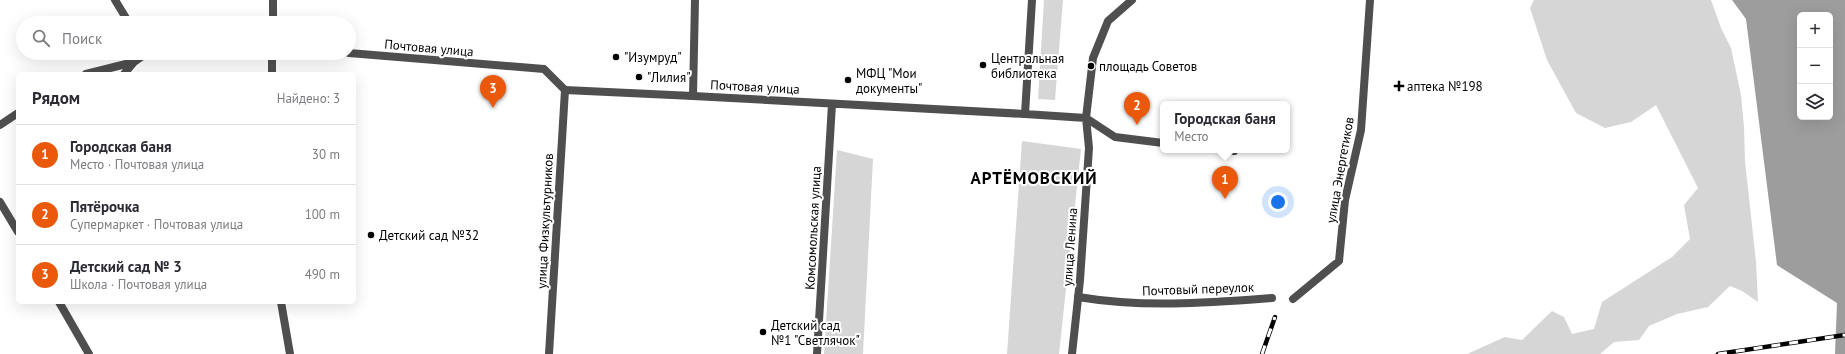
<!DOCTYPE html>
<html lang="ru">
<head>
<meta charset="utf-8">
<style>
	body { margin:0; font-family:"PT Sans",sans-serif; background:#f7f7f7; color:#2b2b33 }
	.controls { position:absolute; right:12px; top:12px; display:grid; overflow:hidden; border-radius:6px; box-shadow:0 4px 16px #0002 }
	.controls button { width:36px; height:36px; display:grid; place-items:center; padding:0; border:0; border-bottom:1px solid #e1e1e2; background:#fff; color:#2b2b33; font:20px sans-serif }
	.you { position:absolute; left:1278px; top:202px; width:14px; height:14px; margin:-10px; border:3px solid #fff; border-radius:50%; background:#1a73e8; box-shadow:0 0 0 6px #1a73e833 }
	.badge { display:grid; place-items:center; width:26px; height:26px; border-radius:50%; background:#ea580c; color:#fff; font-size:13px; font-weight:700 }
	.pin { position:absolute; translate:-50% -33px; filter:drop-shadow(0 1px 2px #0008) }
	.pin::after { content:''; position:absolute; top:21px; width:14px; height:12px; background:inherit; clip-path:polygon(0 0,100% 0,50% 100%) }
	.popup { position:absolute; left:1160px; top:101px; width:130px; height:52px; box-sizing:border-box; display:grid; place-content:center; border-radius:6px; background:#fff; filter:drop-shadow(0 1px 3px #0005); font-size:13px; white-space:nowrap; color:#7c7c81 }
	.popup b { font-size:15px; color:#2b2b33 }
	.popup::after { content:''; position:absolute; left:50%; top:100%; margin-left:-8px; border:8px solid transparent; border-top-color:#fff }
	.list { margin:0; padding:0; list-style:none }
	h2 { display:flex; justify-content:space-between; align-items:center; height:52px; margin:0; padding:0 16px; font-size:17px }
	h2 small { font-size:13px; font-weight:400; color:#7c7c81 }
	.list li { display:grid; grid-template-columns:26px 1fr auto; gap:12px; align-items:center; box-sizing:border-box; height:60px; padding:0 16px; border-top:1px solid #e1e1e2 }
	.list b { display:block; font-size:15px; white-space:nowrap }
	.list p { margin:0; font-size:13px; white-space:nowrap; color:#7c7c81 }
	.list em { font-size:13px; font-style:normal; color:#7c7c81 }
	.icon { flex:none; width:22px; height:22px; fill:none; stroke:currentColor; stroke-width:2; stroke-linecap:round; stroke-linejoin:round }
	.map { position:relative; flex:none; width:1845px; height:354px; overflow:hidden }
	.search { position:absolute; background:#fff; box-shadow:0 4px 16px #0002; left:16px; top:16px; width:340px; height:44px; display:flex; align-items:center; gap:10px; box-sizing:border-box; padding:0 14px; border-radius:22px; color:#7c7c81; font-size:15px }
	.panel { position:absolute; background:#fff; box-shadow:0 4px 16px #0002; left:16px; top:72px; width:340px; height:232px; border-radius:6px }
	.map>svg:first-child { display:block }
	.green { fill:#d6d6d6 }
	.water { fill:#9d9d9d; fill-rule:evenodd }
	.lines { fill:none; stroke-linecap:round; stroke-linejoin:round }
	.minor { stroke:#4f4f4f; stroke-width:8 }
	.tertiary { stroke:#4f4f4f; stroke-width:8 }
	.rail-casing { stroke:#000; stroke-width:4.5 }
	.rail { stroke:#fff; stroke-width:3; stroke-dasharray:9; stroke-linecap:butt }
	.poi-dot { fill:#000; stroke:#fff; stroke-width:1.5 }
	.labels { text-anchor:middle; dominant-baseline:central; stroke-width:4; stroke-linejoin:round; paint-order:stroke }
	.street-label { font-size:13px; fill:#000; stroke:#fff }
	.poi-label { font-size:13px; fill:#000; stroke:#fff; text-anchor:start }
	.district-label { font-size:17px; font-weight:bold; letter-spacing:1px; fill:#000; stroke:#fff }
</style>
</head>
<body>
<div class="map">
<svg width="1845" height="354" viewBox="0 0 1845 354">
	<rect width="100%" height="100%" fill="#fff"/>
	<!-- green -->
	<path class="green" d="M 1044,0 L 1063,0 L 1055,100 L 1038,99 Z
		M 1534,0 L 1711,0 L 1721,28 L 1731,48 L 1741,95 L 1744,127 L 1745,161 L 1756,262 L 1758,302 L 1742,291 L 1730,286 L 1708,307 L 1677,314 L 1649,326 L 1639,340 L 1614,342 L 1600,354 L 1467,354 L 1505,337 L 1522,340 L 1552,311 L 1564,317 L 1572,334 L 1594,329 L 1602,302 L 1672,257 L 1690,239 L 1684,205 L 1698,188 L 1656,105 L 1631,122 L 1605,128 L 1576,113 L 1547,60 L 1530,8 Z
		M 1022,141 L 1081,149 L 1059,354 L 1007,354 Z
		M 837,150 L 873,159 L 863,354 L 824,354 Z"/>
	<!-- water -->
	<path class="water" d="M 1732,0 L 1845,0 L 1845,354 L 1835,354 L 1837,303 L 1777,265 L 1746,19 ZM 1800,15 L 1830,15 L 1830,117 L 1800,117 Z"/>
	<g class="lines">
		<!-- minor -->
		<path class="minor" d="M 115,0 L 129,23
			M 1132,0 L 1108,21 L 1093,58 L 1086,118 L 1115,137 L 1163,143
			M 273,23 L 273,0
			M 230,53 L 272,56
			M 349,53 L 544,69 L 565,90
			M 86,74 L 134,62 L 147,53
			M 124,74 L 134,62
			M 272,74 L 272,53
			M 693,96 L 1025,114
			M 0,125 L 18,113
			M 1228,150 L 1234,151
			M 0,202 L 18,232
			M 1078,297 C 1144,308 1206,303 1272,298
			M 1293,299 L 1339,261 L 1345,200 L 1361,130 L 1370,0
			M 59,302 L 89,354
			M 281,302 L 290,354
			M 817,354 L 832,104"/>
		<!-- tertiary -->
		<path class="tertiary" d="M 1032,0 L 1025,114 L 1086,118 L 1089,148 L 1080,280 L 1072,354
			M 549,354 L 565,90 L 693,96 L 695,0"/>
		<defs>
			<path id="rail" d="M 1262,354 L 1275,317
				M 1718,354 L 1845,335"/>
		</defs>
		<!-- rail casing -->
		<use href="#rail" class="rail-casing"/>
		<!-- rail -->
		<use href="#rail" class="rail"/>
	</g>
	<!-- markers -->
	<g class="poi-dot">
		<circle cx="616" cy="57" r="4"/>
		<circle cx="983" cy="65" r="4"/>
		<circle cx="1091" cy="66" r="4"/>
		<circle cx="639" cy="77" r="4"/>
		<circle cx="848" cy="80" r="4"/>
		<path d="M1397 80h4v4h4v4h-4v4h-4v-4h-4v-4h4z"/>
		<circle cx="371" cy="235" r="4"/>
		<circle cx="763" cy="332" r="4"/>
	</g>
	<g class="labels">
		<!-- street labels -->
		<g class="street-label">
			<text transform="translate(429 48) rotate(5)">Почтовая улица</text>
			<text transform="translate(755 87) rotate(3)">Почтовая улица</text>
			<text transform="translate(1340 170) rotate(-80)">улица Энергетиков</text>
			<text transform="translate(545 221) rotate(-87)">улица Физкультурников</text>
			<text transform="translate(813 228) rotate(-87)">Комсомольская улица</text>
			<text transform="translate(1070 247) rotate(-86)">улица Ленина</text>
			<text transform="translate(1198 289) rotate(-2)">Почтовый переулок</text>
		</g>
		<!-- poi labels -->
		<g class="poi-label">
			<text x="624" y="57">"Изумруд"</text>
			<text x="991" y="58">Центральная<tspan x="991" dy="15">библиотека</tspan></text>
			<text x="1099" y="66">площадь Советов</text>
			<text x="856" y="73">МФЦ "Мои<tspan x="856" dy="15">документы"</tspan></text>
			<text x="647" y="77">"Лилия"</text>
			<text x="1407" y="86">аптека №198</text>
			<text x="379" y="235">Детский сад №32</text>
			<text x="771" y="325">Детский сад<tspan x="771" dy="15">№1 "Светлячок"</tspan></text>
		</g>
		<!-- district labels -->
		<g class="district-label">
			<text x="1034" y="178">АРТЁМОВСКИЙ</text>
		</g>
	</g>
</svg>
<div class="controls">
<button>+</button>
<button>−</button>
<button><svg class="icon" aria-label="layers" viewBox="0 0 24 24"><path d="M12 4l9 5-9 5-9-5zM3 14l9 5 9-5"/></svg></button>
</div>
<div class="you"></div>
<div class="pin badge" style="left:1225px;top:199px">1</div>
<div class="popup"><b>Городская баня</b>Место</div>
<div class="pin badge" style="left:1137px;top:125px">2</div>
<div class="pin badge" style="left:493px;top:108px">3</div>
<div class="search"><svg class="icon" aria-label="search" viewBox="0 0 24 24"><circle cx="10" cy="10" r="6"/><path d="M15 15l6 6"/></svg>Поиск</div>
<section class="panel">
<h2>Рядом<small>Найдено: 3</small></h2>
<ul class="list">
<li><span class="badge">1</span><div><b>Городская баня</b><p>Место · Почтовая улица</p></div><em>30 m</em></li>
<li><span class="badge">2</span><div><b>Пятёрочка</b><p>Супермаркет · Почтовая улица</p></div><em>100 m</em></li>
<li><span class="badge">3</span><div><b>Детский сад № 3</b><p>Школа · Почтовая улица</p></div><em>490 m</em></li>
</ul>
</section>
</div>
</body>
</html>
